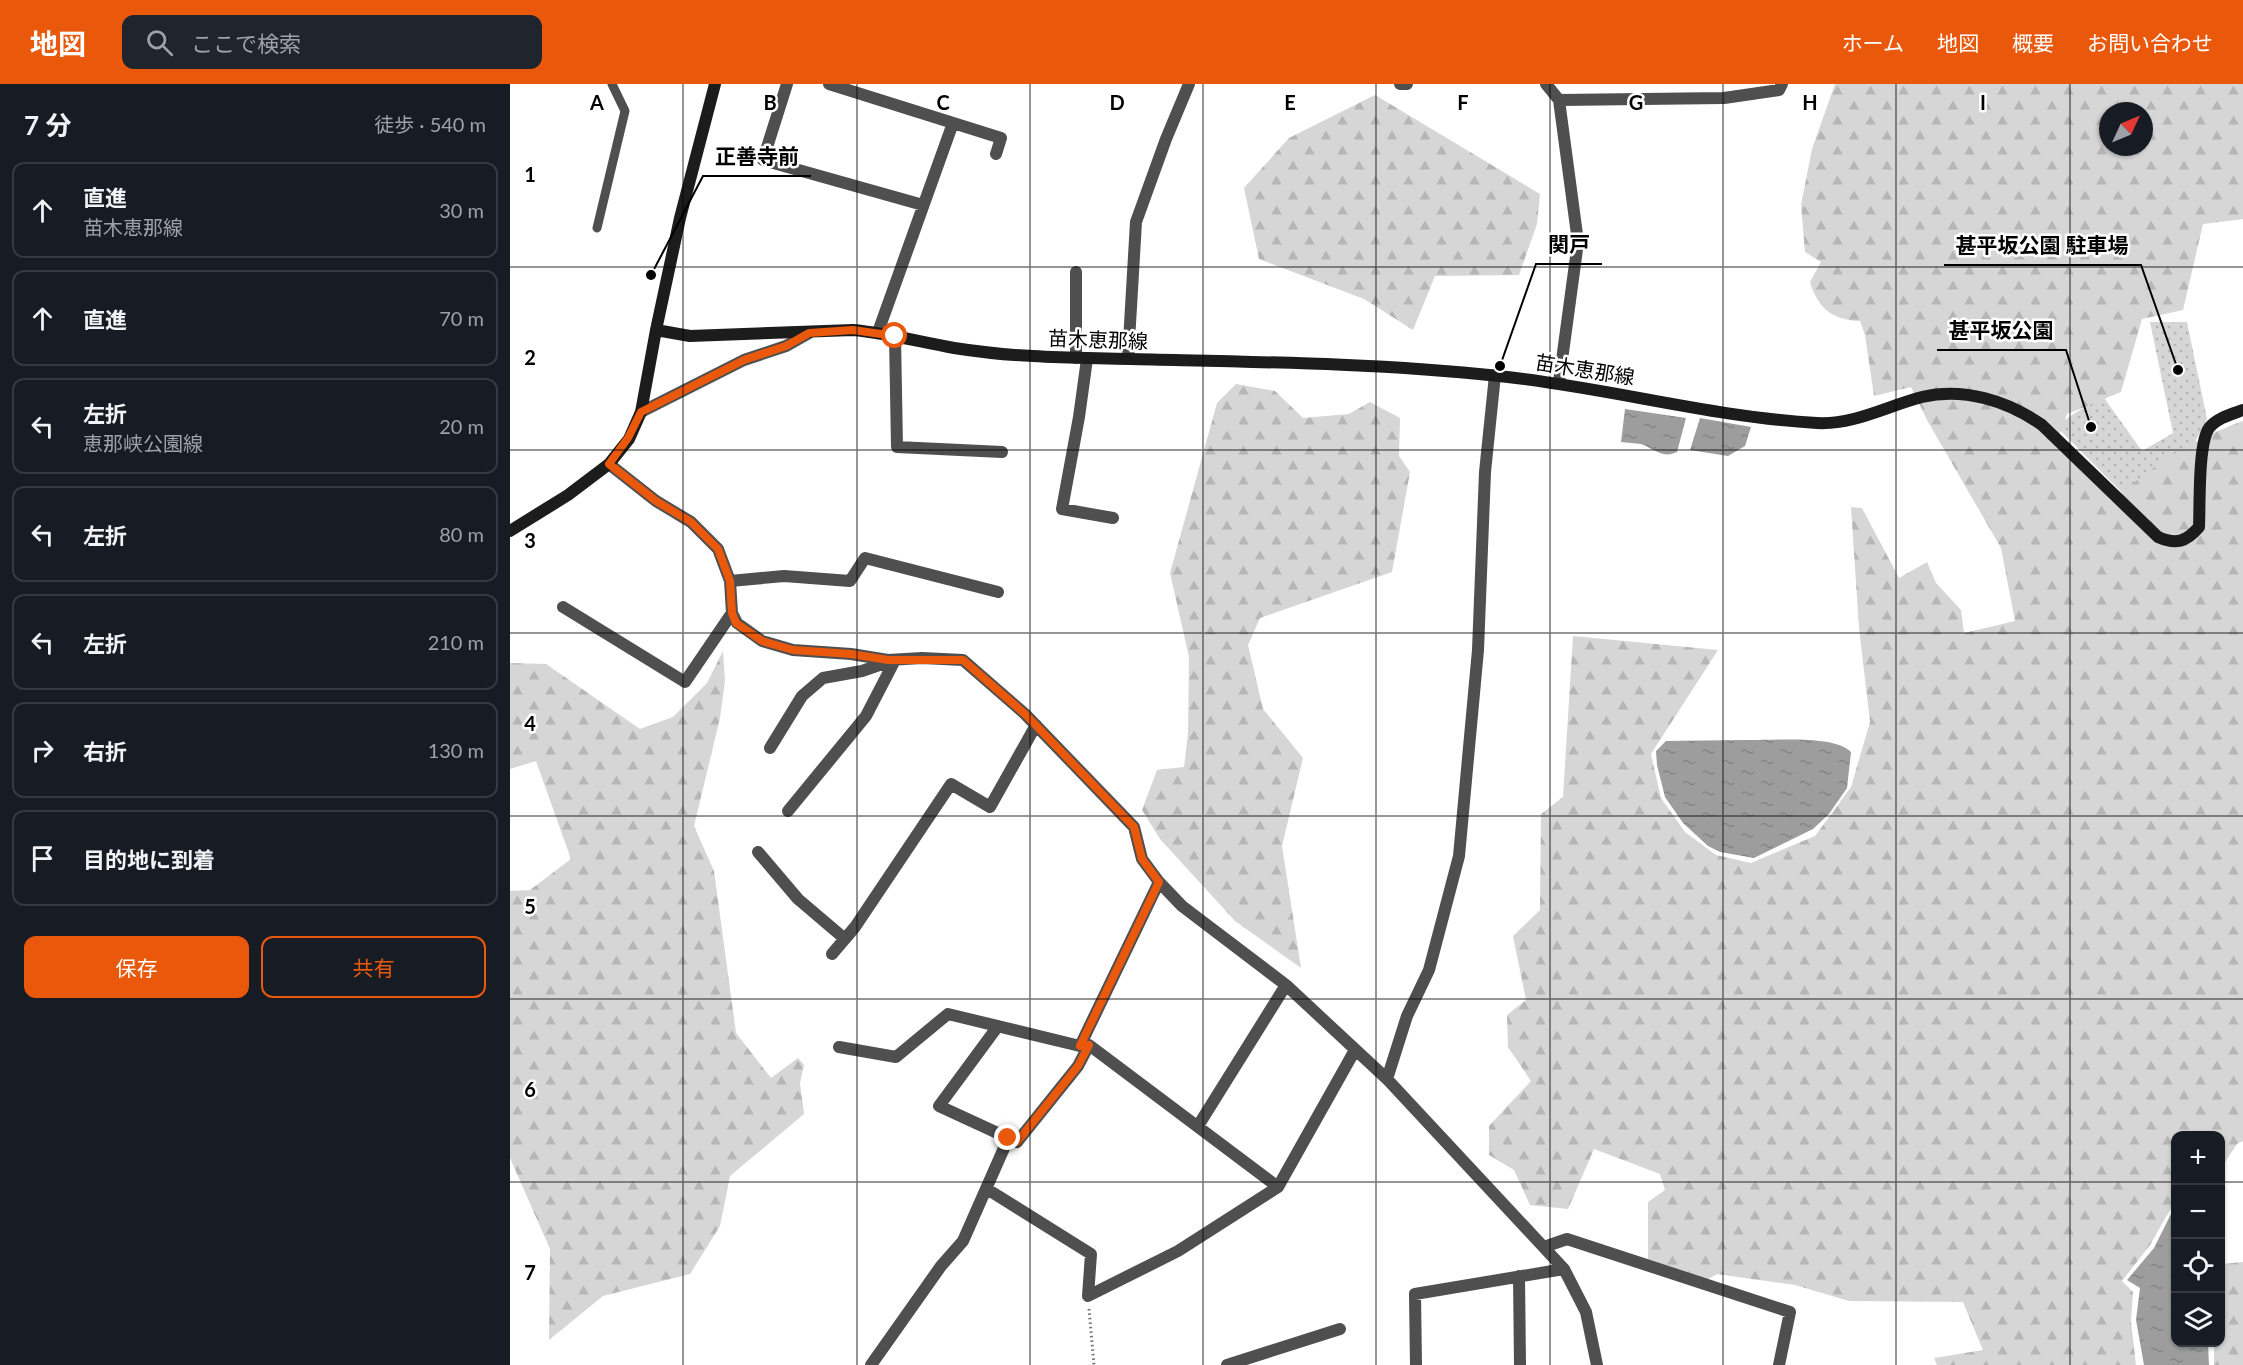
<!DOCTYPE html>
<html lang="ja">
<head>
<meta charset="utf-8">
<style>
	body { margin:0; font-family:Lato,"Noto Sans JP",sans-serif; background:#20242c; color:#f1f3f6 }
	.controls { position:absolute; right:18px; bottom:18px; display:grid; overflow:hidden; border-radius:12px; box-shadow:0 2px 4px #0004 }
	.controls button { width:54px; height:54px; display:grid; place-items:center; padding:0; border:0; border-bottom:2px solid #363941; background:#171b24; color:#f1f3f6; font:30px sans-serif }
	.compass { position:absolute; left:1589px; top:18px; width:54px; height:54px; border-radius:50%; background:#171b24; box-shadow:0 2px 4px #0004; rotate:46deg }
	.stop { position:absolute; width:18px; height:18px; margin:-14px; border:4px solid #ea580c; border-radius:50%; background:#fff }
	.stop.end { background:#ea580c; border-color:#fff; box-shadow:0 2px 6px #0008 }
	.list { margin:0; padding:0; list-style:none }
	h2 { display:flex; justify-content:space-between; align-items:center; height:78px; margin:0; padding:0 24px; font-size:26px }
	h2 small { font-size:20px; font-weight:400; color:#9ea1a6 }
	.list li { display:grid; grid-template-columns:39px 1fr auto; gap:18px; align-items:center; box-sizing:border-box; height:96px; margin:0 12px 12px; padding:0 12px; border:2px solid #363941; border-radius:12px }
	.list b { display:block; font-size:22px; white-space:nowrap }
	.list p { margin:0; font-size:20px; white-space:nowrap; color:#9ea1a6 }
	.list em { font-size:20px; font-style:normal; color:#9ea1a6 }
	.actions { display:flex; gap:12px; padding:18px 24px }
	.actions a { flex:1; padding:14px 0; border:2px solid #ea580c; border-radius:12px; text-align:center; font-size:21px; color:#ea580c }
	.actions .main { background:#ea580c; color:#fff }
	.icon { flex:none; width:33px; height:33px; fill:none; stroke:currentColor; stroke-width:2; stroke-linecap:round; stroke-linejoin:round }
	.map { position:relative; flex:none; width:1733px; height:1281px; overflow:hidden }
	header { display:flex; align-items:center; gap:36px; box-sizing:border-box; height:84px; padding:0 30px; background:#ea580c; color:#fff }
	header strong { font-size:28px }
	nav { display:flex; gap:33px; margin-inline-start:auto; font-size:21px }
	.search { width:420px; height:54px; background:#20242c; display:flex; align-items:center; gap:15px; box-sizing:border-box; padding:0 21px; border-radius:12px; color:#9ea1a6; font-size:22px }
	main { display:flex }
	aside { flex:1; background:#171b24 }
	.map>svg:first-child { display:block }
	.green { fill:url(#green-dots) }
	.forest { fill:url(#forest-firs); fill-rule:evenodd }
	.water { fill:url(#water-ripples) }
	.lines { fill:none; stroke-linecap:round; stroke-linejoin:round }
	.path { stroke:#717171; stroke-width:3; stroke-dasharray:1.5 3; stroke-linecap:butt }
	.lane { stroke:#4f4f4f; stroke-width:9 }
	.street { stroke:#4f4f4f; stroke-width:12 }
	.secondary { stroke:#1c1c1c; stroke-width:12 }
	.route { stroke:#ea580c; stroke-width:8 }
	.grid { fill:none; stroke:#000; stroke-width:1.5; stroke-opacity:0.55 }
	.labels { text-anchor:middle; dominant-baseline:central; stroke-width:5; stroke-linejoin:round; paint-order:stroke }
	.street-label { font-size:20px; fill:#000; stroke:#fff }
	.grid-label { font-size:20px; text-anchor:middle; font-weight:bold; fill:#000; stroke:#fff; stroke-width:5; stroke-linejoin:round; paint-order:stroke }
	.leader { fill:none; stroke:#000; stroke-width:2 }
	.callout-dot { fill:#000; stroke:#fff; stroke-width:2 }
	.callout-label { font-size:21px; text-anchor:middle; font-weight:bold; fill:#000; stroke:#fff; stroke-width:5; stroke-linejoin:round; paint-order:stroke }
</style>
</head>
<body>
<header>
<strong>地図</strong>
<div class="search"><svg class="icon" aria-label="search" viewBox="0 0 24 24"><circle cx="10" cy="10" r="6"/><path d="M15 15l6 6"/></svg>ここで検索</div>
<nav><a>ホーム</a><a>地図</a><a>概要</a><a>お問い合わせ</a></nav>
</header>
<main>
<aside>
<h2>7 分<small>徒歩 · 540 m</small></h2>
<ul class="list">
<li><svg class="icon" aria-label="ahead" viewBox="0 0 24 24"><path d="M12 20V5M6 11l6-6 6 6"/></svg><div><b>直進</b><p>苗木恵那線</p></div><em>30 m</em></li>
<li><svg class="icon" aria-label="ahead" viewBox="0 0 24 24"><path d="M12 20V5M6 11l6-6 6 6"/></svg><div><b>直進</b></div><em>70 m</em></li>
<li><svg class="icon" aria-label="left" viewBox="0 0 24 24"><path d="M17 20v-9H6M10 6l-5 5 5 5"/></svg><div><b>左折</b><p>恵那峡公園線</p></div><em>20 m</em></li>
<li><svg class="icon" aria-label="left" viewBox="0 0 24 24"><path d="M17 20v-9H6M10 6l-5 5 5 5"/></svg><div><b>左折</b></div><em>80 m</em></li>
<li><svg class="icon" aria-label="left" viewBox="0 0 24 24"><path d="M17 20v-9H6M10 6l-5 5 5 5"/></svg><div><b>左折</b></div><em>210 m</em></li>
<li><svg class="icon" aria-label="right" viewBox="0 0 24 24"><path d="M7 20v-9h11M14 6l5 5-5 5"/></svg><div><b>右折</b></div><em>130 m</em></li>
<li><svg class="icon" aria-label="arrive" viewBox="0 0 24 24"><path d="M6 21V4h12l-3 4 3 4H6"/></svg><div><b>目的地に到着</b></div></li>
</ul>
<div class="actions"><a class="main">保存</a><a>共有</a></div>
</aside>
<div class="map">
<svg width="1733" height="1281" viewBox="0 0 1733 1281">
	<defs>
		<pattern id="green-dots" width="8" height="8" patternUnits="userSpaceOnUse" patternTransform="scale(1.5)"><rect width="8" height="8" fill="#d6d6d6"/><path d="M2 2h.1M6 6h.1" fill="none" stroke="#b6b6b6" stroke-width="1.8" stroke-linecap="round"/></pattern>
		<pattern id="forest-firs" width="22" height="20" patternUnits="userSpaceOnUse" patternTransform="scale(1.5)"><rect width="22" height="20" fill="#d6d6d6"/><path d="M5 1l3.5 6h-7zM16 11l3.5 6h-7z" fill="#b6b6b6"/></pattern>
		<pattern id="water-ripples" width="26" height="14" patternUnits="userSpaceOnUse" patternTransform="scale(1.5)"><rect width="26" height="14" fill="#9d9d9d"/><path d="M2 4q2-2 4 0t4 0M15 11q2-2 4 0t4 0" fill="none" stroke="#858585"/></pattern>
	</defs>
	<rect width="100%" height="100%" fill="#fff"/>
	<!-- green -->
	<path class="green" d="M 1640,238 L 1677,238 L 1697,335 L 1686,356 L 1681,437 L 1648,445 L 1546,342 L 1592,311 L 1632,367 L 1663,349 Z"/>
	<!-- forest -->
	<path class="forest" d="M 1325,0 L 1733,0 L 1733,135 L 1693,140 L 1673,226 L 1632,235 L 1611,308 L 1557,330 L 1546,361 L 1602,417 C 1644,380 1681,356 1733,337 L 1733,1057 L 1727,1060 L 1711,1084 L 1710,1052 L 1666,1052 L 1665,1117 L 1640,1161 L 1612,1197 L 1623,1208 L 1621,1237 L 1626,1281 L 1427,1281 L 1424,1274 L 1473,1266 L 1453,1218 L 1339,1217 L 1285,1201 L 1207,1190 L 1196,1196 L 1138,1176 L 1138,1118 L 1155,1106 L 1150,1090 L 1084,1065 L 1058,1125 L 1020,1121 L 1004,1086 L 979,1071 L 979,1042 L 1021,997 L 998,963 L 997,931 L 1016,916 L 1003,852 L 1030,826 L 1031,730 L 1053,713 L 1063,552 L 1208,566 L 1141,670 L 1151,714 L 1175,748 L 1206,771 L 1241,779 L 1305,752 L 1341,703 L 1360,638 L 1349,544 L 1341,423 L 1352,424 L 1389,494 L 1417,478 L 1426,499 L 1451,526 L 1454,549 L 1505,537 L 1491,464 L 1417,336 L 1401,303 L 1364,312 L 1355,251 L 1350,237 C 1323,236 1308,225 1300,198 L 1311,178 L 1295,168 L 1291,121 L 1302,65 ZM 1598,27 L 1634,27 L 1634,63 L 1598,63 Z
		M 865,11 L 1030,110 L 1027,140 L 1009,191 L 925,192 L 903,246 L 854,215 L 749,175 L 734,104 L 779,54 Z
		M 726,300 L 765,307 L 793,334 L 839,330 L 860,318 L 890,334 L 889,372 L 900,388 L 882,488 L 750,534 L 738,561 L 753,625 L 793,674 L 772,762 L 791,884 L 725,837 L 650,755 L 632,726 L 647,686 L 674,683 L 678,649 L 679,573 L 660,489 L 707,319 Z
		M 213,567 L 215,597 L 210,634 L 184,742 L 204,787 L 226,949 L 261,994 L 288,974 L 294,981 L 290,999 L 294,1030 L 220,1092 L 210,1142 L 180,1190 L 93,1212 L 39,1256 L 40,1165 L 0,1074 L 0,807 L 20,806 L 61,775 L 26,677 L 0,685 L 0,579 L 36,580 L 130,645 L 163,633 L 197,599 Z
		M 1733,1178 L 1733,1281 L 1704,1281 L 1704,1259 L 1710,1258 L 1711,1180 Z"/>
	<!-- water -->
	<path class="water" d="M 1115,325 L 1176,334 L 1167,368 C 1152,375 1145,365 1131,360 C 1125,359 1117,359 1111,358 Z
		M 1190,334 L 1241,343 L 1235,362 L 1218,372 L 1180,366 Z
		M 1235,656 C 1260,657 1324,650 1341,668 L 1337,704 L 1319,730 L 1303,745 L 1244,774 L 1210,768 L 1198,762 L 1173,739 L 1155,713 L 1147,681 L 1146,667 L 1156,657 Z
		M 1665,1122 L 1666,1258 L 1698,1259 L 1699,1281 L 1634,1281 L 1626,1236 L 1630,1204 L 1617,1196 L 1644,1164 Z"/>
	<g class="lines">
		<!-- path -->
		<path class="path" d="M 579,1225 L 584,1281"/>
		<!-- lane -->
		<path class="lane" d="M 87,144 L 115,27 L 102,0"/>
		<!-- street -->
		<path class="street" d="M 277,0 L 253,76 L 413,121
			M 319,0 L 491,54 L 486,70
			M 890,0 L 897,0
			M 1036,0 L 1049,16 L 1068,158 L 1049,298
			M 1049,16 L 1214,14 L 1269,6 L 1272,0
			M 368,248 L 443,39
			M 385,252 L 387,363 L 492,368
			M 566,274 L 566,188
			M 618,274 L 626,138 L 656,55 L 679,0
			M 577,275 L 569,333 L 552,425 L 603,434
			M 131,328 L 234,276 L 276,262 L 299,249
			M 99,380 L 146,417 L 181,438 L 208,465 L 220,497 L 222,529 L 227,539 L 252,557 L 283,566 L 341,570 L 378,576 L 412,574 L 453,576 L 515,630 L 624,743 L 632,775 L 649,798 L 672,822 L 776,901 L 877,995 L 1054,1185 L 1076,1228 L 1087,1281
			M 220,497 L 274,492 L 340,497 L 355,474 L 488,508
			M 53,523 L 175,598 L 222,529
			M 260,664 L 292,612 L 313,594 L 352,587 L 378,578
			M 278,727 L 356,632 L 385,576
			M 248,768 L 288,815 L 335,855
			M 322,870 L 345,843 L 441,700 L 480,723 L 526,641
			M 488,942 L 429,1022 L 507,1058 L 568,982 L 579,961
			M 570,962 L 649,798
			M 329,963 L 386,973 L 438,930 L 570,962 L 579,961 L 768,1103
			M 877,995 L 897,932 L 919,886 L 949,772 L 968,566 L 975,388 L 985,291
			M 688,1042 L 776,901
			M 477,1105 L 581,1170 L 578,1212
			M 1034,1163 L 1057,1155 L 1280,1228 L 1269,1281
			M 1009,1192 L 1010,1281
			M 578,1212 L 668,1167 L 768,1103 L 845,966
			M 361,1281 L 431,1182 L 453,1157 L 498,1055
			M 717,1281 L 830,1245
			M 906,1281 L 905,1210 L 1054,1185"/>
		<!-- secondary -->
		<path class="secondary" d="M 146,246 L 180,252 L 343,246 C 377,249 410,258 444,264 C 470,268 497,271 523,272 C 555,274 587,274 620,275 C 743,278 867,279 989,292 C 1096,303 1200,333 1307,339 C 1344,341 1377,322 1412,313 C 1454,303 1498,317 1532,341 L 1648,453 C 1666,461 1676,458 1689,443 C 1690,421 1688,360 1699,344 C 1707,334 1722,330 1733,326
			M 0,447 L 58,411 L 99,380 L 119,355 L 131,328 L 146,246 L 170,134 L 205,0"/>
	</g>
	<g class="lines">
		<!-- route -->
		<path class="route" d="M 385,252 L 343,246 L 299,249 L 276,262 L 234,276 L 131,328 L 118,354 L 99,380 L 146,417 L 181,438 L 208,465 L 220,497 L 222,529 L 226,539 L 252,557 L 283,566 L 341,570 L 378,576 L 453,576 L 515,630 L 624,743 L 632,775 L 649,798 L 570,962 L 579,961 L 568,982 L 507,1058 L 498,1054"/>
	</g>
	<!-- grid -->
	<path class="grid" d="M 173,0 L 173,1281M 347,0 L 347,1281M 520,0 L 520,1281M 693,0 L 693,1281M 866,0 L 866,1281M 1040,0 L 1040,1281M 1213,0 L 1213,1281M 1386,0 L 1386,1281M 1560,0 L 1560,1281M 0,183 L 1733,183M 0,366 L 1733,366M 0,549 L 1733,549M 0,732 L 1733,732M 0,915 L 1733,915M 0,1098 L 1666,1098M 1710,1098 L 1733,1098"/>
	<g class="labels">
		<!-- street labels -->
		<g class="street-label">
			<text transform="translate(588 255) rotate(2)">苗木恵那線</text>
			<text transform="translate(1075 285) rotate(9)">苗木恵那線</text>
		</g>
	</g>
	<g class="grid-label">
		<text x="87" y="26">A</text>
		<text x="260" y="26">B</text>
		<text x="433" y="26">C</text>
		<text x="607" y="26">D</text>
		<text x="780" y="26">E</text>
		<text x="953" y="26">F</text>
		<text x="1126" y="26">G</text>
		<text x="1300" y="26">H</text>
		<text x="1473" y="26">I</text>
		<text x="20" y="98">1</text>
		<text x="20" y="281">2</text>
		<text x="20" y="464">3</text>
		<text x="20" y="647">4</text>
		<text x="20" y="830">5</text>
		<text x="20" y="1013">6</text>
		<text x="20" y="1196">7</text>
	</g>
	<!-- callouts -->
	<path class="leader" d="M141 191L193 92H301M990 282L1026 180H1092M1668 286L1631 181H1434M1581 343L1556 266H1427"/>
	<g class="callout-dot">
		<circle cx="141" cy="191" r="6"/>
		<circle cx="990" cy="282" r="6"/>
		<circle cx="1668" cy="286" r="6"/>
		<circle cx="1581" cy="343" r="6"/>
	</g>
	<g class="callout-label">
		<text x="247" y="80">正善寺前</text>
		<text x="1059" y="168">関戸</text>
		<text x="1532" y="169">甚平坂公園 駐車場</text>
		<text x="1491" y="254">甚平坂公園</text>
	</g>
</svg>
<div class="controls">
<button>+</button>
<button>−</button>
<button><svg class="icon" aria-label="locate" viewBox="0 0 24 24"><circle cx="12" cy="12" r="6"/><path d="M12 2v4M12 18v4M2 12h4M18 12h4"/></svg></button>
<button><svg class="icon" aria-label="layers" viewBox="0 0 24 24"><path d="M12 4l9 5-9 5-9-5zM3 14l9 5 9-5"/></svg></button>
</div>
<svg class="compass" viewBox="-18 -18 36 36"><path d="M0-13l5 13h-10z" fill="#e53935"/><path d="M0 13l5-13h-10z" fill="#9ea1a6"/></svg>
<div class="stop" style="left:385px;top:252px"></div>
<div class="stop end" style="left:498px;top:1054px"></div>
</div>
</main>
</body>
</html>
